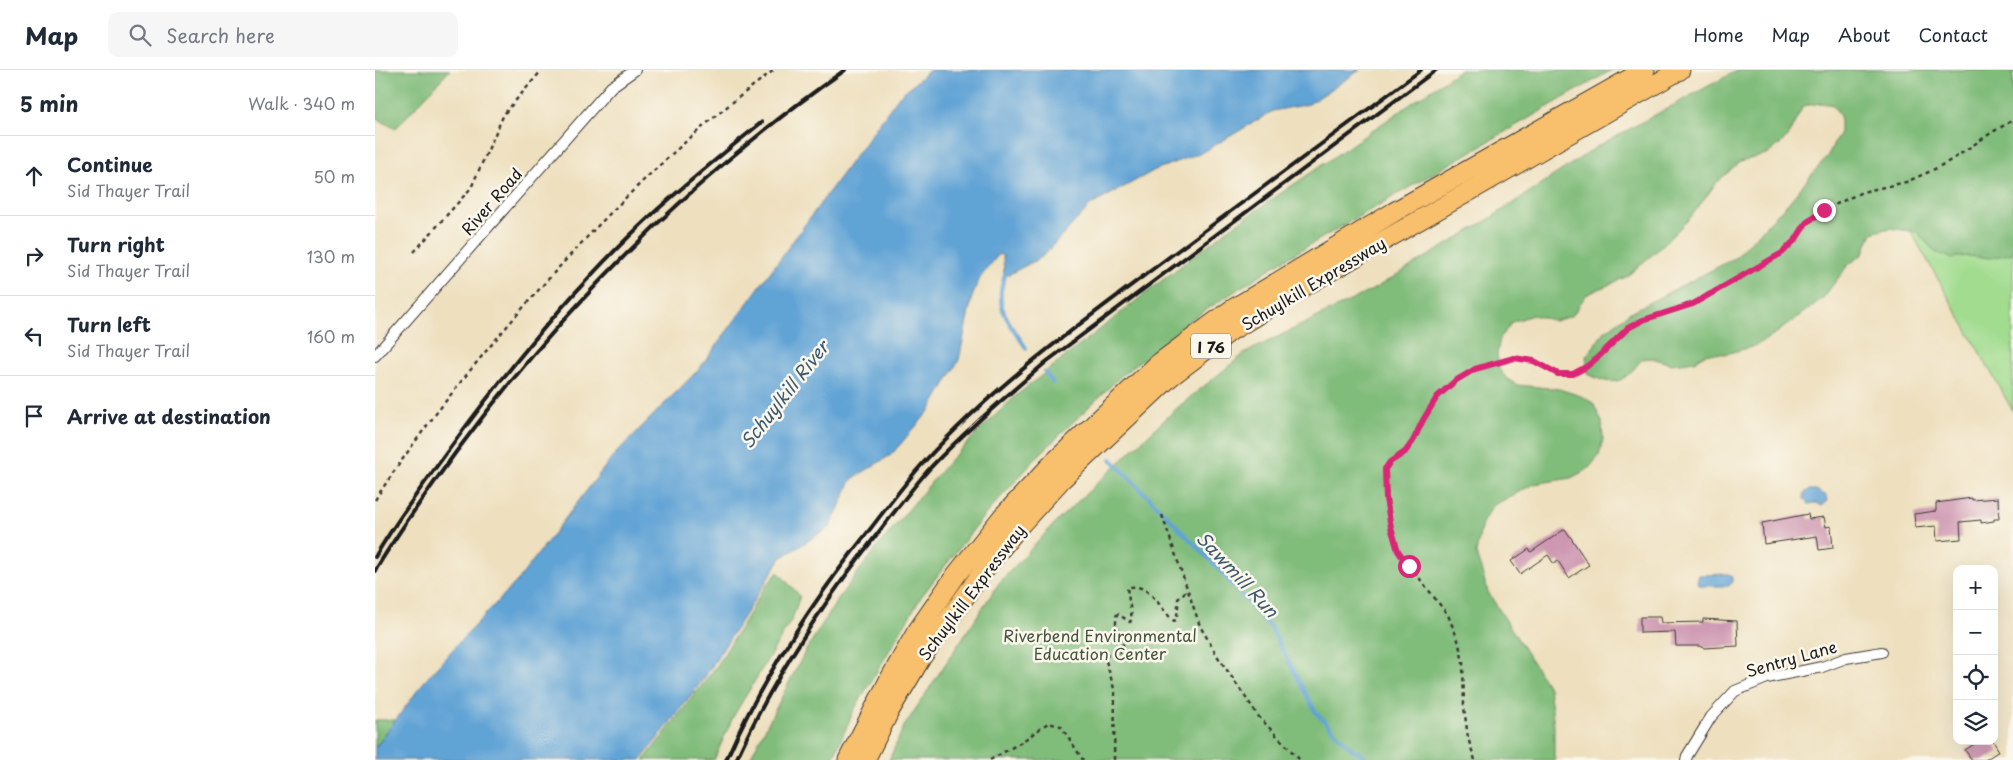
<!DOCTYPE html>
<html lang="en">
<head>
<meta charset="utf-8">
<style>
	body { margin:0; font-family:"Playpen Sans",sans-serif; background:#f6f6f7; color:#1f2937 }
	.controls { position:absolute; right:15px; bottom:15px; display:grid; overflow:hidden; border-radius:10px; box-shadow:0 5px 20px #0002 }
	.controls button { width:45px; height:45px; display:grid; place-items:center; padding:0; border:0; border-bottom:1px solid #e0e1e3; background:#fff; color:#1f2937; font:25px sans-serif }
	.stop { position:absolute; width:15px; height:15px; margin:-11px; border:4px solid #db2777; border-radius:50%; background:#fff }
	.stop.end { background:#db2777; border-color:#fff; box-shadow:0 1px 5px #0008 }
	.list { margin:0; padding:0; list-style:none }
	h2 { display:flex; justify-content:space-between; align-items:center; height:65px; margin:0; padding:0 20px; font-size:21px }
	h2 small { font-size:16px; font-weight:400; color:#747a83 }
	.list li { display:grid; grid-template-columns:32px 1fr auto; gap:15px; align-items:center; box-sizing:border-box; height:80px; padding:0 20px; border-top:1px solid #e0e1e3 }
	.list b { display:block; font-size:19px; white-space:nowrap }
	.list p { margin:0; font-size:16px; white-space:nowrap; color:#747a83 }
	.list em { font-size:16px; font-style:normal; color:#747a83 }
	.icon { flex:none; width:28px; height:28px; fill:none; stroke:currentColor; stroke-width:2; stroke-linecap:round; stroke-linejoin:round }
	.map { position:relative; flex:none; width:1638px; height:690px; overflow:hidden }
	header { display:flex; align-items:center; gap:30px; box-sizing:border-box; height:70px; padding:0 25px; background:#fff; border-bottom:1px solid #e0e1e3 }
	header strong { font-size:24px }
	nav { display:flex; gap:28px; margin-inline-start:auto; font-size:18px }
	.search { width:350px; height:45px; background:#f6f6f7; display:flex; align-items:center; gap:12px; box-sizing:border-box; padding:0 18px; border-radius:10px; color:#747a83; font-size:19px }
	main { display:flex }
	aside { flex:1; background:#fff }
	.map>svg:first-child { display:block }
	.green { fill:#a1dc8f; stroke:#5e7c56 }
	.forest { fill:#80bc7a; stroke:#4e6c4b }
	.water { fill:#61a3d5; stroke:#3e6078 }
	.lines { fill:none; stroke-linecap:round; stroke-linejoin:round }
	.stream { stroke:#61a3d5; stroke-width:4 }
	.building { fill:#cb92ae }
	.street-casing { stroke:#3c3934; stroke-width:12 }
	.highway-casing { stroke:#3c3934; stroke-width:21 }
	.path { stroke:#3c3934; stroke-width:2.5; stroke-dasharray:4 4; stroke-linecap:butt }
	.street { stroke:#fff; stroke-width:10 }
	.highway { stroke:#f8bf6c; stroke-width:19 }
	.rail { stroke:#1c1c1c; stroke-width:4 }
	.route { stroke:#db2777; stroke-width:6 }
	.labels { text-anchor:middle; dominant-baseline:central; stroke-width:5; stroke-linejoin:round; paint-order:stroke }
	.shield { fill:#fbf7ec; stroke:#5f5e5a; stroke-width:1 }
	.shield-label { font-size:15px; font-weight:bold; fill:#1c1c1c }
	.street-label { font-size:16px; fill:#1c1c1c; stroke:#fbf7ec }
	.park-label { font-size:16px; fill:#44563e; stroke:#fbf7ec }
	.water-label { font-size:18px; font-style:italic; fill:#3b596f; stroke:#fbf7ec }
</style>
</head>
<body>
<header>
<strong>Map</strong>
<div class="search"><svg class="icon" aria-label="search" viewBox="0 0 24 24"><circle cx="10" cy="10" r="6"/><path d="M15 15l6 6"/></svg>Search here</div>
<nav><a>Home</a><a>Map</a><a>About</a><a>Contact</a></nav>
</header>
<main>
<aside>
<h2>5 min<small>Walk · 340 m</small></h2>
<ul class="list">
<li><svg class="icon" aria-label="ahead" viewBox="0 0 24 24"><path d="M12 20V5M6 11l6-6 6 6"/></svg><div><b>Continue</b><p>Sid Thayer Trail</p></div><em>50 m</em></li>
<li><svg class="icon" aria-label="right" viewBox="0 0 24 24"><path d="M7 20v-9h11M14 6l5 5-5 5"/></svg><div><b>Turn right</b><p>Sid Thayer Trail</p></div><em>130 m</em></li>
<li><svg class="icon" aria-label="left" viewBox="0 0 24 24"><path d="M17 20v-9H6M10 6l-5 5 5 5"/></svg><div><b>Turn left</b><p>Sid Thayer Trail</p></div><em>160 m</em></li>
<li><svg class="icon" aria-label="arrive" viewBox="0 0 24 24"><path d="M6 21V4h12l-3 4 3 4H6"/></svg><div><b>Arrive at destination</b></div></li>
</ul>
</aside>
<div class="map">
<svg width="1638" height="690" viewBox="0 0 1638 690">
	<rect width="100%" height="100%" fill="#fbf7ec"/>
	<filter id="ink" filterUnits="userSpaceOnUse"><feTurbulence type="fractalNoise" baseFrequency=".02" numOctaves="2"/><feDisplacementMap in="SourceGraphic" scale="10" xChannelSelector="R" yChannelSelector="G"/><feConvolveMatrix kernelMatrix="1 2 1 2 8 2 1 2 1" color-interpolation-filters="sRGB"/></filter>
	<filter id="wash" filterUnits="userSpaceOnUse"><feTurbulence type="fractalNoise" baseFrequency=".0096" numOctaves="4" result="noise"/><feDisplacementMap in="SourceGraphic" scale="20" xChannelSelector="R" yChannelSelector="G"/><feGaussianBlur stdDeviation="1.12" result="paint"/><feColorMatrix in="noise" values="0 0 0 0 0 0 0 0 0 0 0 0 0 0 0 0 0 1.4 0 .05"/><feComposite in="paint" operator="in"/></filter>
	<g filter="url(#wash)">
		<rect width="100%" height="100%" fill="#eee0bf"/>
		<!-- green -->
		<path class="green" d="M 1444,0 L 1638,0 L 1638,341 Z"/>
		<!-- forest -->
		<path class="forest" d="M 0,0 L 75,0 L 20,59 L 0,47 Z
			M 1085,0 L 1237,0 L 907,191 L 820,247 L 746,306 L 665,384 L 608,447 L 546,527 L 479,640 L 457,690 L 374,690 L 431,580 L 465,526 L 507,471 L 576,389 L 638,328 L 776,219 L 851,161 Z
			M 1363,0 L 1638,0 L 1638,183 L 1616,188 L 1592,186 L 1576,188 L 1560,182 L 1542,162 L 1514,158 L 1497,163 L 1488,184 L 1473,195 L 1448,228 L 1400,264 L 1380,276 L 1350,284 L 1333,283 L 1319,291 L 1306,293 L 1296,294 L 1277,288 L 1267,289 C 1248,313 1240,318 1213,304 L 1211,287 L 1229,262 L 1254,243 L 1360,188 L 1414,132 L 1453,85 L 1465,62 L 1465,46 L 1458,35 L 1446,33 L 1428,36 L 1412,68 L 1394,83 L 1365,92 L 1342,112 L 1315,148 L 1285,178 L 1251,207 L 1211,225 L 1197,246 L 1180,251 L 1158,245 L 1137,252 L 1125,268 L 1122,284 L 1124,299 L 1132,309 L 1142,315 L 1184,319 L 1206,326 L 1218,333 L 1227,352 L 1228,369 L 1224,386 L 1213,399 L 1196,408 L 1159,414 L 1119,435 L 1107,453 L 1101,483 L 1113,522 L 1174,618 L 1179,655 L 1179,686 L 1181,690 L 514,690 L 528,658 L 624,513 L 681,452 L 802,338 L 870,283 L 997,220 L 1114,149 L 1223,76 Z
			M 403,502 L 425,526 L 417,549 L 358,647 L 339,690 L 269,690 L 343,594 L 390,517 Z
			M 0,650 L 21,650 L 0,678 Z"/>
		<!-- water -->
		<path class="water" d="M 555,0 L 985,0 L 934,34 L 898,41 L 830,81 L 780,100 L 716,135 L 667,187 L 629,207 L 628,186 L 624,184 L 605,208 L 597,227 L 584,290 L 556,339 L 516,385 L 477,409 L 455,457 L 406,488 L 330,607 L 266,690 L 0,690 L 0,678 L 48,613 L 87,569 L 143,510 L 239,385 L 325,298 L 524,26 Z
			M 1434,420 L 1441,420 L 1452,426 L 1453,431 L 1447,436 L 1441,433 L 1433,434 L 1429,430 L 1429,423 Z
			M 1354,504 L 1357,507 L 1357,513 L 1354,516 L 1326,516 L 1322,513 L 1324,505 Z"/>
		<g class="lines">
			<!-- stream -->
			<path class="stream" d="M 630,205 C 618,238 633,250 651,278
				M 670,302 L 678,313
				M 736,389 L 835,490 L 896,558 L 941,643 L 977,679 L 995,690"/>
		</g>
		<g id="blocks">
			<!-- building -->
			<path class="building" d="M 1597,428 L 1597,430 L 1623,428 L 1624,449 L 1619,449 L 1619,451 L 1606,453 L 1606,450 L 1585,452 L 1586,469 L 1562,471 L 1561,456 L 1540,458 L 1539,444 L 1561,441 L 1561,433 Z
				M 1433,444 L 1434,449 L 1449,447 L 1451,457 L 1456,456 L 1458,478 L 1444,480 L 1442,466 L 1389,474 L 1387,453 Z
				M 1190,459 L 1214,495 L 1194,508 L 1183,491 L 1179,494 L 1173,485 L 1145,504 L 1136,491 L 1154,479 L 1156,482 Z
				M 1265,547 L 1285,547 L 1286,553 L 1328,552 L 1328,549 L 1362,551 L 1363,576 L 1329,578 L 1325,576 L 1301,576 L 1300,562 L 1265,563 Z
				M 1604,671 L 1618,671 L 1624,681 L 1610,690 L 1597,690 L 1590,680 Z"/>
		</g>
	</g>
	<g filter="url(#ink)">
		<use href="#blocks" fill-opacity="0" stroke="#3c3934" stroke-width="1"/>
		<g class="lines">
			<defs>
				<path id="street" d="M 0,286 L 236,17 L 260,0
					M 1311,690 L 1312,686 L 1336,647 L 1360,621 L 1392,608 L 1447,597 L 1471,588 L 1507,582"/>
				<path id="highway" d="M 473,690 L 513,612 L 541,563 L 581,505 L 628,446 L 678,393 L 783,294 L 856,240 L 1019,142 L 1270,0
					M 490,690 L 515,640 L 546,588 L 614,493 L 646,454 L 687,409 L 794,308 L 857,260 L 928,217 L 1305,0"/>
			</defs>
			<!-- street casing -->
			<use href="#street" class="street-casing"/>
			<!-- highway casing -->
			<use href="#highway" class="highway-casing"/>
			<!-- path -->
			<path class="path" d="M 39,182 L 96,118 L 129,44 L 167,0
				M 0,430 C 42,365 90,305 140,247 C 221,153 300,74 399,0
				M 787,445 L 825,556 L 843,587 L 884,647 L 925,690
				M 615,690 L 645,673 L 673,653 L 686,656 L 708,690
				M 739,690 L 740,622 L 731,591 L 733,583 L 745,583 L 749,578 L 741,556 L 741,546 L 743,544 L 755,552 L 757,549 L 752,518 C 774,510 786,541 799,551 L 801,550 L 803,540 L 803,529 L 813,519
				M 1100,690 L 1093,668 L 1089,637 L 1088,592 L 1083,570 L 1073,545 L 1023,481 L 1016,457 L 1010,413 L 1010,399 L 1015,392 L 1030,382 L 1039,371 L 1048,351 L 1062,327 L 1080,311 L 1100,299 L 1139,288 L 1159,291 L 1183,304 L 1198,304 L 1211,297 L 1223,287 L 1253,258 L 1268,250 L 1318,233 L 1407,183 L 1421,169 L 1431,153 L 1449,140 L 1487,122 L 1531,112 L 1556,101 L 1578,89 L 1616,63 L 1638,50"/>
			<!-- street -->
			<use href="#street" class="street"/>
			<!-- highway -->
			<use href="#highway" class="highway"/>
			<!-- rail -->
			<path class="rail" d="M 0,487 C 22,449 49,414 75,378 C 137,293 205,210 283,139 C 317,109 352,80 387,52
				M 0,501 C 24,460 53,421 81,382 C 191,234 318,106 470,0
				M 351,690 C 388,606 439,529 496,458 C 513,436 530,413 549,392 C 619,315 707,252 790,190 C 875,127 961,63 1046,0
				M 361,690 C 399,606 449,531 506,459 C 522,439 538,417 556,397 C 592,359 632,326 671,292 L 1061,0"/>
		</g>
	</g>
	<g class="lines" filter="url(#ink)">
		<!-- route -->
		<path class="route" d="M 1034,496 L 1023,481 L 1016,457 L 1011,429 L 1010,399 L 1015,392 L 1030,382 L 1038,371 L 1048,350 L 1062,327 L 1080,311 L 1100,299 L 1139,288 L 1159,291 L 1183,304 L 1198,304 L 1211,297 L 1223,287 L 1253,258 L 1268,250 L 1318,234 L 1407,183 L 1421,169 L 1431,153 L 1449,140"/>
	</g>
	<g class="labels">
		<!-- shield labels -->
		<rect class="shield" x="816" y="263.5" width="40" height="25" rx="4"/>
		<g class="shield-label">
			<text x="836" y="276">I 76</text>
		</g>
		<!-- street labels -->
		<g class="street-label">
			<text transform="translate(116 131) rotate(-49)">River Road</text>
			<text transform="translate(938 213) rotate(-31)">Schuylkill Expressway</text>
			<text transform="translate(596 522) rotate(-53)">Schuylkill Expressway</text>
			<text transform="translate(1416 588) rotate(-16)">Sentry Lane</text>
		</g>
		<!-- park labels -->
		<g class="park-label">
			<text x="725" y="565">Riverbend Environmental<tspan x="725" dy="18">Education Center</tspan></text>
		</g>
		<!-- water labels -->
		<g class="water-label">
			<text transform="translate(409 324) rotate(-52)">Schuylkill River</text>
			<text transform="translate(863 504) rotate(47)">Sawmill Run</text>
		</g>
	</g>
</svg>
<div class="controls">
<button>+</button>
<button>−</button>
<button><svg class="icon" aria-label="locate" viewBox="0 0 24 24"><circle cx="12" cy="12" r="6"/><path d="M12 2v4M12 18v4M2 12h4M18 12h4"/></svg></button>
<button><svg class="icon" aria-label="layers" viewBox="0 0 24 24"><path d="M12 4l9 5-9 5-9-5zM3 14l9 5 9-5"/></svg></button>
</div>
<div class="stop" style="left:1034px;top:496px"></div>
<div class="stop end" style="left:1449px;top:140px"></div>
</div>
</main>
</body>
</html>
